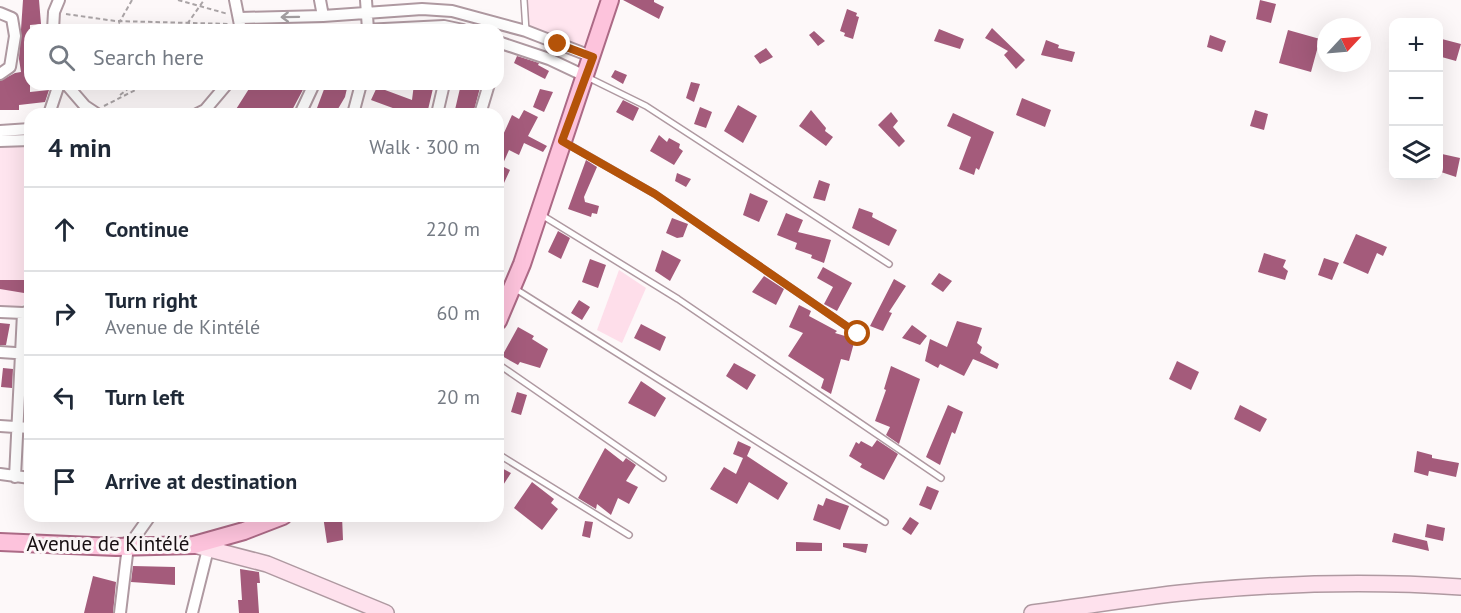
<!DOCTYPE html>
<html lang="en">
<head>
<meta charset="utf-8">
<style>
	body { margin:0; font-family:"PT Sans",sans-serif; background:#f6f6f7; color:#1f2937 }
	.controls { position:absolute; right:18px; top:18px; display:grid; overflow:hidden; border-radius:12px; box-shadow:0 6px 24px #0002 }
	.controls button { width:54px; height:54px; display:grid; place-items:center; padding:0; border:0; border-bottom:2px solid #e0e1e3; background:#fff; color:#1f2937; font:30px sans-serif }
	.compass { position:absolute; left:1317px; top:18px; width:54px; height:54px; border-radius:50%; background:#fff; box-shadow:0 6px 24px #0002; rotate:64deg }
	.stop { position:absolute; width:18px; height:18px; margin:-14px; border:4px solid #b45309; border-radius:50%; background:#fff }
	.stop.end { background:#b45309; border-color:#fff; box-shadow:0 2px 6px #0008 }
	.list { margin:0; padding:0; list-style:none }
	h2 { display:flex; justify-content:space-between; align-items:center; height:78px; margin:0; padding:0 24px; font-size:26px }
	h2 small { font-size:20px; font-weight:400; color:#747a83 }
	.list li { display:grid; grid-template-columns:39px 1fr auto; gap:18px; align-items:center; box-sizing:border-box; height:84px; padding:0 24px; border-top:2px solid #e0e1e3 }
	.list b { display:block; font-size:22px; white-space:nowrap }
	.list p { margin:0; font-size:20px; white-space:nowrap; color:#747a83 }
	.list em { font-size:20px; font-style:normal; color:#747a83 }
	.icon { flex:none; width:33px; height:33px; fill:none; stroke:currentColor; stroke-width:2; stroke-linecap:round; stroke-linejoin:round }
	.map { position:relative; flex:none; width:1461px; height:613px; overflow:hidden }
	.search { position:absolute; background:#fff; box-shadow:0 6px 24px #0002; left:24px; top:24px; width:480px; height:66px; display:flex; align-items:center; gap:15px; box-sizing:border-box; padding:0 21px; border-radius:18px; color:#747a83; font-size:22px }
	.panel { position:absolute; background:#fff; box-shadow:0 6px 24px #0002; left:24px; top:108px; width:480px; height:414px; border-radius:18px }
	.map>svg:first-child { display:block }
	.built { fill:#ffe5ef }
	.green { fill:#fedeea }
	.building { fill:#a45b7b }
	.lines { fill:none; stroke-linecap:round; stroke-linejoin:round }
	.lane-casing { stroke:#af99a1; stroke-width:8 }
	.street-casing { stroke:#af99a1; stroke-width:14 }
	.secondary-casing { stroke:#af99a1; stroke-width:18 }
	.primary-casing { stroke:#ac6a86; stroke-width:20 }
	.path { stroke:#aaa4a6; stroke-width:2; stroke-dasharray:4.5 3; stroke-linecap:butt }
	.lane { stroke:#fff; stroke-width:5 }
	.street { stroke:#fff; stroke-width:10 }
	.secondary { stroke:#fee1ed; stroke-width:15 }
	.primary { stroke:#fdc3dc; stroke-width:16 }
	.oneway { stroke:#a39fa1 }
	.route { stroke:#b45309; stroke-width:8 }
	.labels { text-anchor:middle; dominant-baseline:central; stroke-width:6; stroke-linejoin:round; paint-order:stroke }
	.street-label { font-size:21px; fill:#181013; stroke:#fdf8f9 }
</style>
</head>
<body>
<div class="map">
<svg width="1461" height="613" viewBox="0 0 1461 613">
	<rect width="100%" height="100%" fill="#fdf8f9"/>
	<!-- built -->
	<path class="built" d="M 526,0 L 609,0 L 592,54 L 528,30 Z
		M 0,146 L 30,147 L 30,300 L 18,308 L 0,307 Z"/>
	<!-- green -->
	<path class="green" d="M 619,270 L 646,288 L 622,343 L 597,330 Z"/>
	<!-- building -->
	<path class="building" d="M 23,0 L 39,0 L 41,24 L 30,25 L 30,92 L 49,90 L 45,102 L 19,105 L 19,110 L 0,110 L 0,81 L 15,73 L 21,72 L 19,59 Z
		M 623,0 L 654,0 L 654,2 L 664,7 L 659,19 Z
		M 1260,0 L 1276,4 L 1271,23 L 1256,19 Z
		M 847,9 L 857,13 L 856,16 L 859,17 L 853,39 L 844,36 L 845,33 L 840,31 Z
		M 992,28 L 1025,60 L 1016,69 L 1004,55 L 1008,51 L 985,38 Z
		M 939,29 L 964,39 L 960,49 L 934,41 Z
		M 1288,30 L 1320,39 L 1311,72 L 1279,63 Z
		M 814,31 L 825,41 L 818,46 L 809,35 Z
		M 1210,35 L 1226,41 L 1222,52 L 1207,47 Z
		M 1438,38 L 1461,44 L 1456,61 L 1438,56 Z
		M 1046,40 L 1059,45 L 1058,48 L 1075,52 L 1072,62 L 1041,55 Z
		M 766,48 L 773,57 L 760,64 L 754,56 Z
		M 517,56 L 539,63 L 538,65 L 549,71 L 545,79 L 514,63 Z
		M 615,70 L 627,75 L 623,84 L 611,77 Z
		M 691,82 L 700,84 L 694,102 L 686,98 Z
		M 252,84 L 306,84 L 290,114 L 233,114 Z
		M 326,84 L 348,84 L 345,97 L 335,114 L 317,108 Z
		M 414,84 L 434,84 L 427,114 L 409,114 L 371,100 L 377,87 L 412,100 Z
		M 461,84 L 481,84 L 473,114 L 454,114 Z
		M 540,89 L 553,92 L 544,112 L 533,107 Z
		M 1022,98 L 1051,110 L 1045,127 L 1016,115 Z
		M 623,100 L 639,108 L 633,121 L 616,112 Z
		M 738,105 L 757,116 L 743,143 L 724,131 Z
		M 700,107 L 712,112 L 706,128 L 694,124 Z
		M 524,110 L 538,117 L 528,136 L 547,146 L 543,152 L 524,143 L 519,155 L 509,150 L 502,166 L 510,170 L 498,196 L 498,146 L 512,115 L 519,119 Z
		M 811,110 L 826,128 L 825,131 L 833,137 L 826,146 L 799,126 Z
		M 1255,110 L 1268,114 L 1264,130 L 1250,126 Z
		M 891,112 L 898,121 L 893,127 L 905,141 L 899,147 L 878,125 Z
		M 953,113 L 994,132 L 979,170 L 976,168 L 974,175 L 959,169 L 971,137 L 947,126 Z
		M 659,135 L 667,142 L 669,138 L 680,144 L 679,148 L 683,151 L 674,165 L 650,151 Z
		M 1442,154 L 1460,158 L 1456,177 L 1438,171 L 1438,155 Z
		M 586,160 L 597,167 L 584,197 L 585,202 L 599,206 L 597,214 L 592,213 L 591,217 L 568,209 Z
		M 677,173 L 691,179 L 686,187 L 675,181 Z
		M 819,180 L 830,184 L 825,201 L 813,198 Z
		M 750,193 L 768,201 L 759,222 L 743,215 Z
		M 859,208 L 873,213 L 872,217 L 897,230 L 889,246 L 852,228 Z
		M 786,213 L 803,220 L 798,232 L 831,240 L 824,263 L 811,258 L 812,255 L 795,249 L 797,243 L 777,235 Z
		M 672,218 L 688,224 L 683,237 L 677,238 L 666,233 Z
		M 558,231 L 570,238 L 561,259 L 548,252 Z
		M 1356,234 L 1387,247 L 1383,256 L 1377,253 L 1368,274 L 1343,263 Z
		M 662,250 L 681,260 L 670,281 L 655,271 Z
		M 1264,253 L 1286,260 L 1283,267 L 1288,271 L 1285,280 L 1258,272 Z
		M 1324,258 L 1339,263 L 1332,280 L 1318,275 Z
		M 590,259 L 606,265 L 598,288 L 582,282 Z
		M 823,267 L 852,283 L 837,311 L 824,304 L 833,287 L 817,278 Z
		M 939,273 L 952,281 L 943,292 L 931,284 Z
		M 764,276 L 784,289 L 776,305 L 752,292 Z
		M 894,279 L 906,286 L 889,312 L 892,313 L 883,331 L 870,326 Z
		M 0,280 L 30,280 L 30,294 L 0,289 Z
		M 579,300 L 590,307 L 582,320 L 571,313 Z
		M 799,305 L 811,311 L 809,316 L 837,331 L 835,333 L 855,339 L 849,361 L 841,359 L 831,394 L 821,388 L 824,379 L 788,356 L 803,333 L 789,327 Z
		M 957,321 L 982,328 L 977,343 L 982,347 L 980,353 L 999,364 L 997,369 L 973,359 L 964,376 L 940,364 L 938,368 L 925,361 L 930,339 L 947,347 Z
		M 0,323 L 10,324 L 6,345 L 0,345 Z
		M 641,324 L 666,337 L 660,351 L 634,338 Z
		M 912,325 L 927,336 L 920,345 L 902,338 Z
		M 518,327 L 534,336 L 532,339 L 548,349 L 540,368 L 520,362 L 518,365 L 502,356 Z
		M 1177,361 L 1199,372 L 1191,390 L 1169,379 Z
		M 734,363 L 756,375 L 747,390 L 726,376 Z
		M 891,366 L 920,379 L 899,444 L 886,435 L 890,427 L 875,421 L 886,390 L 884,389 Z
		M 3,368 L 13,369 L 12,388 L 1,387 Z
		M 641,381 L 666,398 L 655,417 L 628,403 Z
		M 517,392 L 527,395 L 521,415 L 511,412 Z
		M 948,405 L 963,412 L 955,434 L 952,432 L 940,465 L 926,457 Z
		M 1240,405 L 1267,419 L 1260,432 L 1234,419 Z
		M 877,440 L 898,454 L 884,480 L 860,467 L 862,464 L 849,456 L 856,442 L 859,444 L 861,441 L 872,447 Z
		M 738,441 L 751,447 L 747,456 L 788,483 L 778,500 L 749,482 L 737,504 L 710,489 L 724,467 L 736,474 L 743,458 L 733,454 Z
		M 605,448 L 623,462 L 626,458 L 636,465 L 626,481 L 638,487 L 629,504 L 618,498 L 611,515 L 597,504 L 596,509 L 578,498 Z
		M 1417,451 L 1432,455 L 1432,458 L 1459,463 L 1456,477 L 1429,471 L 1428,476 L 1414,472 Z
		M 498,466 L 511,473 L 498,493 Z
		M 532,482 L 554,499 L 551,503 L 558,509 L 542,530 L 514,508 Z
		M 927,486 L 939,491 L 931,510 L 919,505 Z
		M 826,498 L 849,506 L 840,530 L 813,520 L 818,504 L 823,506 Z
		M 323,516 L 342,516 L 343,540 L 327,543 Z
		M 910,517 L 919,523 L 911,535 L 902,529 Z
		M 585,521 L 593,522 L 590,538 L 582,536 Z
		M 1427,524 L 1445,528 L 1443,541 L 1425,537 Z
		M 1394,533 L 1427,541 L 1429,551 L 1392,542 Z
		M 796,542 L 822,543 L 822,551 L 796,551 Z
		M 843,543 L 868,544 L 866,553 L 843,547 Z
		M 133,566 L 175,567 L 175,585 L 131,582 Z
		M 240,569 L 259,572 L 260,583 L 257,583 L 259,613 L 239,613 L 238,600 L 242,600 Z
		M 93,576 L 116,582 L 113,613 L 84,613 Z"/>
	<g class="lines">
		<defs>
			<path id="lane" d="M 524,0 L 526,31
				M 587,77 L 646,106 L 889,264
				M 566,143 L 655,194 L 858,334
				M 540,214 L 678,299 L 941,478
				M 514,288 L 885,522
				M 498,364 L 663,478
				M 498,454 L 629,535"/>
			<path id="street" d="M 235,0 L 241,30
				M 320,0 L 323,16
				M 366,0 L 368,30
				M 0,13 L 12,18 L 15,36 L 10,67 L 0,74
				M 240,18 L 323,16 L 422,9 L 452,11 L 526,31 L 593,57
				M 53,30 L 54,12 L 59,0
				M 364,30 L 444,26 L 463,30
				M 498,42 L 549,59 L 585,76
				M 66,84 L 85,106 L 97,114
				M 49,114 L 59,84
				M 197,114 L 205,110 L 227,84
				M 300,114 L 314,84
				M 353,114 L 361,84
				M 437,114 L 444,84
				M 480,114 L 489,84
				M 0,131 L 30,129
				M 0,141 L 30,140
				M 0,312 L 23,313 L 30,311
				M 0,352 L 30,354
				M 0,426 L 30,428
				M 0,474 L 30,478
				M 15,477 L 23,313
				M 124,544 L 133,540 L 150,516
				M 120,613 L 128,546
				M 192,613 L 208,549"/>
			<path id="secondary" d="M 194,545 L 267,564 L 386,613
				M 1032,613 C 1088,606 1144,596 1200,591 C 1287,583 1374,581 1461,587"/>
			<path id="primary" d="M 498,321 L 522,264 L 610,0
				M 0,542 L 116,547 L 194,545 L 244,531 L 283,516"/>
		</defs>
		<!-- lane casing -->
		<use href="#lane" class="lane-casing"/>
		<!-- street casing -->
		<use href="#street" class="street-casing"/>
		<!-- secondary casing -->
		<use href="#secondary" class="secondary-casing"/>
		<!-- primary casing -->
		<use href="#primary" class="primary-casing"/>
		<!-- path -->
		<path class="path" d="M 178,0 L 228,14
			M 66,14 L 115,21 L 230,24
			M 115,30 L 132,0
			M 183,30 L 204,0
			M 120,95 L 134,84
			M 104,106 L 147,84"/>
		<!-- lane -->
		<use href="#lane" class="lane"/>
		<!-- street -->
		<use href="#street" class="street"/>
		<!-- secondary -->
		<use href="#secondary" class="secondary"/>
		<!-- primary -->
		<use href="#primary" class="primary"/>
	</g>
	<!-- one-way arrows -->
	<defs><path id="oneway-shaft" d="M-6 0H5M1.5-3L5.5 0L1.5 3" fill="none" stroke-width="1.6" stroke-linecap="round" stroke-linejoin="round" transform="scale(1.5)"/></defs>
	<use class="oneway" href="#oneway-shaft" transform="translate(290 17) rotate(179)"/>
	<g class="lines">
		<!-- route -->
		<path class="route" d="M 558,44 L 593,57 L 562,141 L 655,194 L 858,334"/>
	</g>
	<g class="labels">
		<!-- street labels -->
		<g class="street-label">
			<text x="108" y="543">Avenue de Kintélé</text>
		</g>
	</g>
</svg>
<div class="controls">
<button>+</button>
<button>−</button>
<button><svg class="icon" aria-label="layers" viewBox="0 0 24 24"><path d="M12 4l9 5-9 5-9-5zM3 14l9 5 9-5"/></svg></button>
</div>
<svg class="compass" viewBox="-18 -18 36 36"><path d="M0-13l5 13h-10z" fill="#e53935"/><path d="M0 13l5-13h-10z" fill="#747a83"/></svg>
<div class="stop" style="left:858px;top:334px"></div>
<div class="stop end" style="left:558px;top:44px"></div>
<div class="search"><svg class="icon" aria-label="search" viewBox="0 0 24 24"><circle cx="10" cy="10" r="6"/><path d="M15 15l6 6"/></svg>Search here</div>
<section class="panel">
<h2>4 min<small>Walk · 300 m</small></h2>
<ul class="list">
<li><svg class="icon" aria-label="ahead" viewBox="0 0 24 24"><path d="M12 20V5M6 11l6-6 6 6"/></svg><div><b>Continue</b></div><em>220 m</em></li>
<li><svg class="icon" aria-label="right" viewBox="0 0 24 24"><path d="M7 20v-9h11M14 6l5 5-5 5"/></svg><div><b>Turn right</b><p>Avenue de Kintélé</p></div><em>60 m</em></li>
<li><svg class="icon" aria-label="left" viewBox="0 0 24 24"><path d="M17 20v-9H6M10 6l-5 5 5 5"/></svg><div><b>Turn left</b></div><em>20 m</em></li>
<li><svg class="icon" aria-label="arrive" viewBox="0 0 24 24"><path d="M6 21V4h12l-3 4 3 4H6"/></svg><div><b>Arrive at destination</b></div></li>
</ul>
</section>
</div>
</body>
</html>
